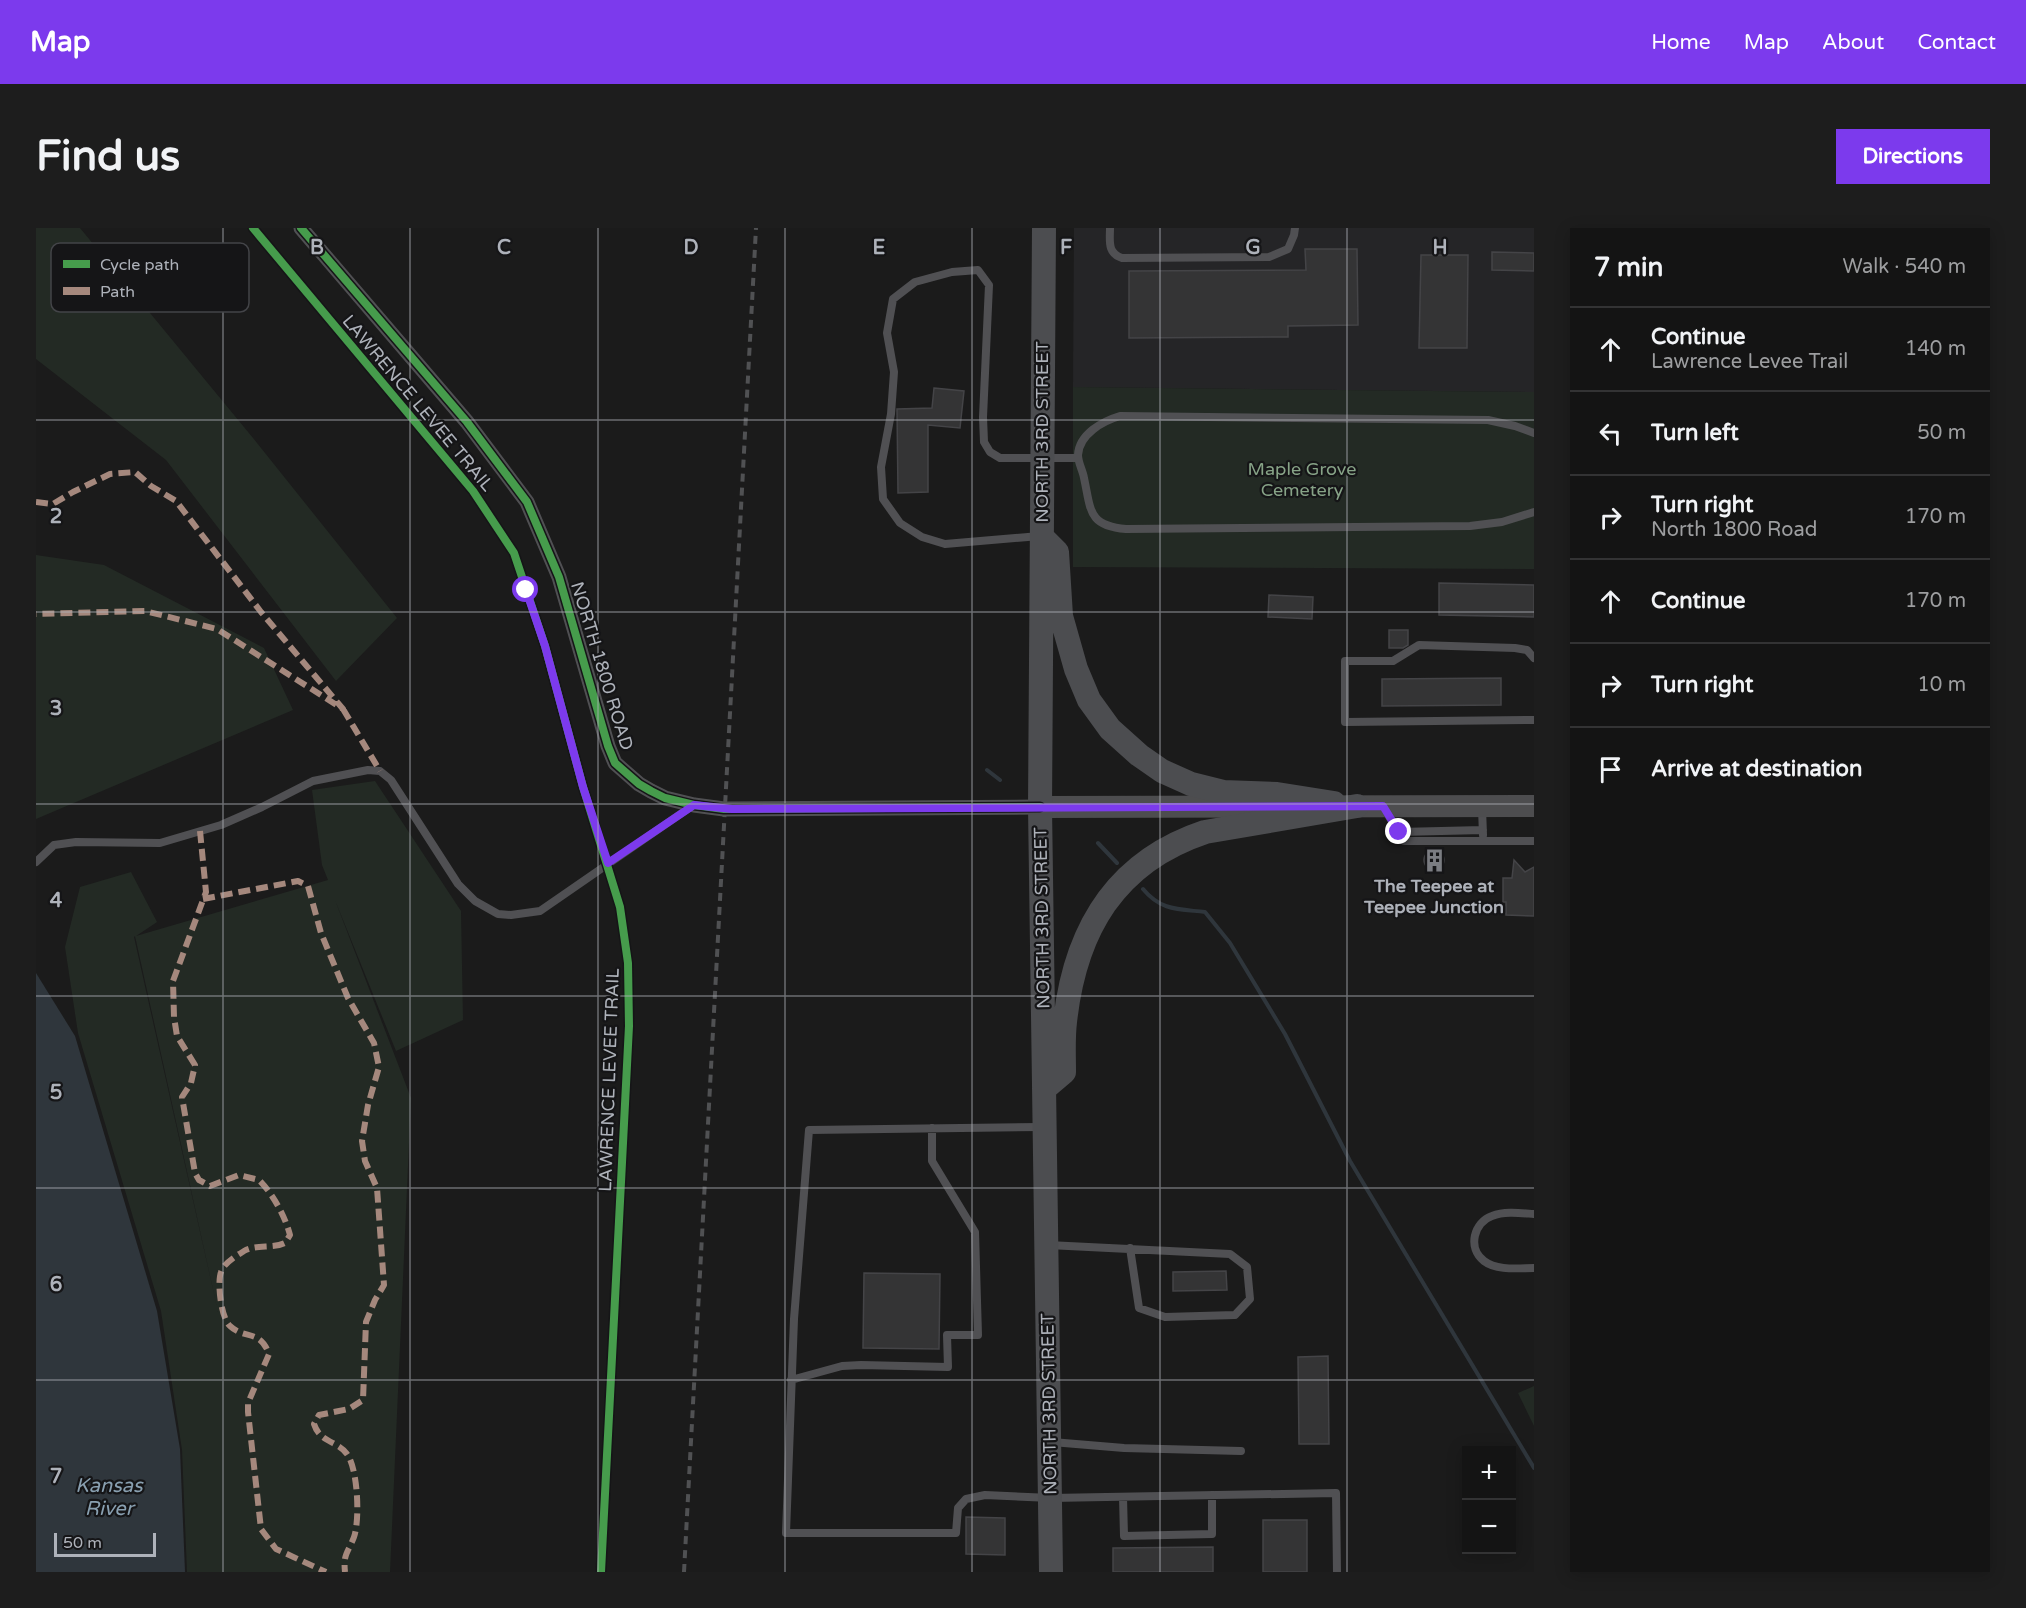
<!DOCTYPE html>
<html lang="en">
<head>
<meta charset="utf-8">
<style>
	body { margin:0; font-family:"Varela Round",sans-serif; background:#1d1d1d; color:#f1f3f6 }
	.controls { position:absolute; right:18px; bottom:18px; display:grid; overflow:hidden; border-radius:0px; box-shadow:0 3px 15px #0003 }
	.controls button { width:54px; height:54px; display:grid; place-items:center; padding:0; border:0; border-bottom:2px solid #333334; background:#141414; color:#f1f3f6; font:30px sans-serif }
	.scale { position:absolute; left:18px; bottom:15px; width:102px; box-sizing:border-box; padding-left:6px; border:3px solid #aeb2ba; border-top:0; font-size:16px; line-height:21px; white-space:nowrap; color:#aeb2ba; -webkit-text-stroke:4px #151517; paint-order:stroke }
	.stop { position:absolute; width:18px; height:18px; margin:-14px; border:4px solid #7c3aed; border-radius:50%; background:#fff }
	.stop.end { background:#7c3aed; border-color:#fff; box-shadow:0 2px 6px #0008 }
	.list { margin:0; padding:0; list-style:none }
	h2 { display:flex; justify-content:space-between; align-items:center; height:78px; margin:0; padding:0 24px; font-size:26px }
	h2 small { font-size:20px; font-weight:400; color:#9d9ea0 }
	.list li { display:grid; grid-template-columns:39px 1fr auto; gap:18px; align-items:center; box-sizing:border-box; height:84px; padding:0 24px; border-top:2px solid #333334 }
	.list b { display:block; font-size:22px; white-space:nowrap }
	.list p { margin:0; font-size:20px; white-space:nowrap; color:#9d9ea0 }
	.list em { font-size:20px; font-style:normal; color:#9d9ea0 }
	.icon { flex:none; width:33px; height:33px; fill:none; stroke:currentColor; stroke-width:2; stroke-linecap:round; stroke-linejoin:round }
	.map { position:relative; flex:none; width:1498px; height:1344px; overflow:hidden; border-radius:0px }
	header { display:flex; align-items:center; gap:36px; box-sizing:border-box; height:84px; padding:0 30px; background:#7c3aed; color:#fff }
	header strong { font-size:28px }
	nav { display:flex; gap:33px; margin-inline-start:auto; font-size:21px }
	.intro { display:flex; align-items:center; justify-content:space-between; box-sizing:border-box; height:144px; padding:0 36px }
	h1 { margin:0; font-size:42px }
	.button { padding:15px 27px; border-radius:0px; background:#7c3aed; color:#fff; font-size:21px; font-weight:700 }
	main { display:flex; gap:36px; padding:0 36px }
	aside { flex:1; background:#141414; border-radius:0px; box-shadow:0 3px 15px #0003 }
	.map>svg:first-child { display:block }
	.built { fill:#252527 }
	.green { fill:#232a24; fill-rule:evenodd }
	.water { fill:#2f363c }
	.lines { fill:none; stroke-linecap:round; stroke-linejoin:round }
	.stream { stroke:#2f363c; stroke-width:4 }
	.building { fill:#343435; stroke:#444447; stroke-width:1.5 }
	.service { stroke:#505053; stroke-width:8 }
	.minor { stroke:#505053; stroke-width:15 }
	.primary { stroke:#4d4d4f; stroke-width:22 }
	.trunk { stroke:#4c4d50; stroke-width:24 }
	.rail { stroke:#505153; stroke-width:4; stroke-dasharray:8 6; stroke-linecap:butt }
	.quiet { stroke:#a5887d; stroke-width:6; stroke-dasharray:12 6; stroke-linecap:butt }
	.cycleway-casing { stroke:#151517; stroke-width:11 }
	.cycleway { stroke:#469c4c; stroke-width:8 }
	.route { stroke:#7c3aed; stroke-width:8 }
	.grid { fill:none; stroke:#aeb2ba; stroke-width:1.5; stroke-opacity:0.55 }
	.labels { text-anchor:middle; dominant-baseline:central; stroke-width:4.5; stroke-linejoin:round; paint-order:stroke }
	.street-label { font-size:18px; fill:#aeb2ba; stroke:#151517 }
	.park-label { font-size:18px; fill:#87a387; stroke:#151517 }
	.poi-label { font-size:18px; font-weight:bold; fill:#aeb2ba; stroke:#151517 }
	.water-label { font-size:20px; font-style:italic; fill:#89a0b1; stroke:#151517 }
	.key { fill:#151517; stroke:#434448; stroke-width:1.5 }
	.key-label { font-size:16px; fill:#aeb2ba }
	.grid-label { font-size:20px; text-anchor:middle; font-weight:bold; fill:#aeb2ba; stroke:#151517; stroke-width:4.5; stroke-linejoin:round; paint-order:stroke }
</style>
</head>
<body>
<header>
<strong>Map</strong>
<nav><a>Home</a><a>Map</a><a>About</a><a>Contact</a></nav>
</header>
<div class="intro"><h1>Find us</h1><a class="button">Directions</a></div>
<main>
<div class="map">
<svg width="1498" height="1344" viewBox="0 0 1498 1344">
	<rect width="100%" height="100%" fill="#1b1b1b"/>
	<!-- built -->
	<path class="built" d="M 1038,0 L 1498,0 L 1498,164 L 1037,159 Z"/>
	<!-- green -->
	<path class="green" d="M 0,0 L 44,0 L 217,210 L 361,390 L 300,453 L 130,232 L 0,131 Z
		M 1037,159 L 1498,164 L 1498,341 L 1037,339 Z
		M 0,327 L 68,337 L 228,420 L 257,482 L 0,591 Z
		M 339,553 L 425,683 L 427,792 L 360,823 L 299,672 L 375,870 L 354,1344 L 151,1344 L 146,1222 L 125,1083 L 42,805 L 29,719 L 44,659 L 95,644 L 121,694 L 100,708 L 292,652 L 286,637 L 276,562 ZM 99,708 L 182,1084 L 98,709 Z
		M 1498,1158 L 1498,1198 L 1482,1165 Z"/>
	<!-- water -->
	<path class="water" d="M 0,745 L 39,808 L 121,1083 L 144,1221 L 149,1344 L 0,1344 Z"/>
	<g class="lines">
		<!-- stream -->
		<path class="stream" d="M 951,542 L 964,552
			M 1062,615 L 1081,635
			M 1107,661 C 1125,683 1143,681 1169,684 L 1194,715 L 1249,806 L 1314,933 L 1498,1240"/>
	</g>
	<!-- building -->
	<path class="building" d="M 1269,21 L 1321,21 L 1322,97 L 1252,98 L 1252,109 L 1093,110 L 1093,43 L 1270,42 Z
		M 1456,24 L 1498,25 L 1498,43 L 1456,42 Z
		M 1385,27 L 1432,27 L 1431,120 L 1383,120 Z
		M 898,160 L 928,163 L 924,200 L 892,197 L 892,264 L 862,265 L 861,181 L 896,180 Z
		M 1403,355 L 1498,357 L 1498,389 L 1403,387 Z
		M 1233,367 L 1277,369 L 1276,391 L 1232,389 Z
		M 1353,402 L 1372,402 L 1372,417 L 1367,420 L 1353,420 Z
		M 1465,450 L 1465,477 L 1346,478 L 1346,451 Z
		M1388 632a10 10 0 1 1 20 0a10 10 0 1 1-20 0Z
		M 1478,632 L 1489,644 L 1498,639 L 1498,688 L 1470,687 L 1470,674 L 1467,674 L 1467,650 L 1476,650 Z
		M 1190,1043 L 1191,1062 L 1137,1063 L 1137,1044 Z
		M 828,1045 L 904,1046 L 903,1121 L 827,1120 Z
		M 1292,1128 L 1293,1216 L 1263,1216 L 1262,1129 Z
		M 930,1289 L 969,1290 L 969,1327 L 930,1326 Z
		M 1227,1292 L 1271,1292 L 1271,1344 L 1227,1344 Z
		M 1177,1319 L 1177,1344 L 1077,1344 L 1077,1320 Z"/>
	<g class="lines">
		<!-- service -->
		<path class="service" d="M 1074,0 C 1074,13 1071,25 1086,30 L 1233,29 L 1252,21 L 1258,7 L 1259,0
			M 1498,205 L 1479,198 L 1452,192 L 1084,188 C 1067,193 1043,206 1042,227 C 1042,235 1047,243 1048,250 C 1055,282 1052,298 1090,301 L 1434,298 L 1466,294 L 1498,284
			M 1004,308 L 909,316 L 886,309 L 864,295 L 847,271 L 845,239 L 855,186 L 858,144 L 851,105 L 857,71 L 879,54 L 916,44 L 942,42 L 953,57 L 947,189 L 948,214 L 954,224 L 964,230 L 1042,230
			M 1498,430 L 1491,422 L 1479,420 L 1383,417 L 1357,433 L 1309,433 L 1309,494 L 1498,492
			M 1446,580 L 1447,607
			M 1349,582 L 1368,613 L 1498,613
			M 1363,604 L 1447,602
			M 0,634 L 18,617 L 40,614 L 124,615 L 185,597 L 226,579 L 277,553 L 332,542 L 344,543 L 355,552 L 422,656 L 439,673 L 462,686 L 475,687 L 504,683 L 656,578
			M 1005,899 L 773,902 L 758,1091 L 750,1305 L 920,1305 L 922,1280 L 930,1271 L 949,1267 L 1015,1270 L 1300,1265 L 1301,1344
			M 1498,986 C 1484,985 1469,983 1456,988 C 1438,994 1431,1020 1448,1033 C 1461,1043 1483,1040 1498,1040
			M 1012,1017 L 1194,1026 L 1211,1039 L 1214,1071 L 1199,1087 L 1129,1089 L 1103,1080 L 1094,1020
			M 755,1152 L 806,1138 L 825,1137 L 912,1139 L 911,1107 L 942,1107 L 939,1004 L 896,933 L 896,900
			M 1016,1214 L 1088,1220 L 1205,1223
			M 1087,1269 L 1088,1308 L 1176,1306 L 1176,1267"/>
		<!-- minor -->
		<path class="minor" d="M 265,0 L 431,194 L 491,274 L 523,349 L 572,518 L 579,535 L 603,556 L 615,563 L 629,570 L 658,577 L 688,581 L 1004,579"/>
		<!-- primary -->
		<path class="primary" d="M 1004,579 L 1498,578"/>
		<!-- trunk -->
		<path class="trunk" d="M 1008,0 L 1004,579 L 1015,1344
			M 1010,313 L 1021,324 L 1025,388 L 1040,441 L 1053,472 L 1074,501 L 1103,527 L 1126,543 L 1155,556 L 1187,564 L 1241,566 L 1298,575
			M 1008,861 L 1028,844 C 1028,827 1027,810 1029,794 C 1039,702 1079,634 1169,604 L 1321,578"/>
		<!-- rail -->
		<path class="rail" d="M 648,1344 L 720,0"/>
		<!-- quiet -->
		<path class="quiet" d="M 0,274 L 17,276 L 37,264 L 74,246 L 99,244 L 115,258 L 140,273 L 225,384 L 307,481 L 181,401 L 109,383 L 0,386
			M 307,481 L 344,543
			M 164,603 L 170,664 L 137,753 L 138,789 L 141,808 L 159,837 L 155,855 L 146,869 L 159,945 L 163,952 L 174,958 L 203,947 L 223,952 C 237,966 249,988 254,1007 L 249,1015 C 237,1021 220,1016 208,1023 C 200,1028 188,1035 185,1044 C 181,1055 185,1090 194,1098 C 209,1112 224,1101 233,1126 L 212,1175 L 212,1184 L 225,1301 L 240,1321 L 290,1344
			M 167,671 L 262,653 L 272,658 L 285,705 L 312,770 L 338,815 L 343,839 L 332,877 L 326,913 L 329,933 L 341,960 L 348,1057 L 339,1072 L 330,1094 L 327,1172 L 313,1181 L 283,1187 L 278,1196 C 284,1215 302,1213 311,1226 C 322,1241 324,1292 318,1309 C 312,1325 307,1325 309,1344"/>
		<defs>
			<path id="cycleway" d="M 217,0 L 437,263 L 478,325 L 509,418 L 547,559 L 584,679 L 592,735 L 593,798 L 565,1344
				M 265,0 L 431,194 L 491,274 L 523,349 L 572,518 L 579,535 L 603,556 L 615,563 L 629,570 L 658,577 L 688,581 L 1004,579"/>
		</defs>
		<!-- cycleway casing -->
		<use href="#cycleway" class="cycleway-casing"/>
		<!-- cycleway -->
		<use href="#cycleway" class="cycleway"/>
	</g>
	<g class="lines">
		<!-- route -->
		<path class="route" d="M 490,362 L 509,418 L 547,559 L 572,635 L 658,577 L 696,581 L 1347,578 L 1363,604"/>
	</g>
	<!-- grid -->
	<path class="grid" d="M 187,0 L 187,1344M 374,0 L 374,1344M 562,0 L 562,1344M 749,0 L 749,1344M 936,0 L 936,1344M 1124,0 L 1124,1344M 1311,0 L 1311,1344M 0,192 L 1498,192M 0,384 L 1498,384M 0,576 L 1498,576M 0,768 L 1498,768M 0,960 L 1498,960M 0,1152 L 1498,1152"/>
	<!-- icons -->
	<defs>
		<symbol id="building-bare" viewBox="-9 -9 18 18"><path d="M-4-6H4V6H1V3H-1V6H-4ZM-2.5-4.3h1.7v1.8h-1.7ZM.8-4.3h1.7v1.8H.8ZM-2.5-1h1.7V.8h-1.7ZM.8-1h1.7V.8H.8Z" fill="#7b7d82" stroke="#151517" stroke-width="2.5" paint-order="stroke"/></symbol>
	</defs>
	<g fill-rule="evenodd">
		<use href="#building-bare" x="1382" y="616" width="33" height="33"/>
	</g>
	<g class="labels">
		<!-- street labels -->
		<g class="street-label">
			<text transform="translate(382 175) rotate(50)">LAWRENCE LEVEE TRAIL</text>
			<text transform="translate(1006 204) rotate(-90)">NORTH 3RD STREET</text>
			<text transform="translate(566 438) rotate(73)">NORTH 1800 ROAD</text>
			<text transform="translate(1006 690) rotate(-91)">NORTH 3RD STREET</text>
			<text transform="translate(573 852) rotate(-88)">LAWRENCE LEVEE TRAIL</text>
			<text transform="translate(1013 1176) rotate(-91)">NORTH 3RD STREET</text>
		</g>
		<!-- park labels -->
		<g class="park-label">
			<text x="1266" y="241">Maple Grove<tspan x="1266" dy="21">Cemetery</tspan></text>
		</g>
		<!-- poi labels -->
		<g class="poi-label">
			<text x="1398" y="658">The Teepee at<tspan x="1398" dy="21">Teepee Junction</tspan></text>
		</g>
		<!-- water labels -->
		<g class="water-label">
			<text x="73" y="1258">Kansas<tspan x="73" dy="23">River</tspan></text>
		</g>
	</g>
	<!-- legend -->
	<rect x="15" y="15" width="198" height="69" rx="9" class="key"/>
	<rect x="27" y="32" width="27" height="8" fill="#469c4c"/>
	<rect x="27" y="59" width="27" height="8" fill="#a5887d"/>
	<g class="key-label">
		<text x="64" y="42">Cycle path</text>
		<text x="64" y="69">Path</text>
	</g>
	<g class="grid-label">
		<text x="281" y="26">B</text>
		<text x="468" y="26">C</text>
		<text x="655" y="26">D</text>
		<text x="843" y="26">E</text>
		<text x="1030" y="26">F</text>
		<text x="1217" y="26">G</text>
		<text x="1404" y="26">H</text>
		<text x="20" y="295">2</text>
		<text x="20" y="487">3</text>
		<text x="20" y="679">4</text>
		<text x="20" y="871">5</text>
		<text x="20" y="1063">6</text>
		<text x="20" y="1255">7</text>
	</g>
</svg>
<div class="controls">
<button>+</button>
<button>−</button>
</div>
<div class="scale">50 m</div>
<div class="stop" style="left:490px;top:362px"></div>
<div class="stop end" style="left:1363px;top:604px"></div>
</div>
<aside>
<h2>7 min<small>Walk · 540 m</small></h2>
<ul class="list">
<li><svg class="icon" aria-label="ahead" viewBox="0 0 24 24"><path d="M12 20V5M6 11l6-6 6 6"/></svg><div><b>Continue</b><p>Lawrence Levee Trail</p></div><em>140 m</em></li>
<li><svg class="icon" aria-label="left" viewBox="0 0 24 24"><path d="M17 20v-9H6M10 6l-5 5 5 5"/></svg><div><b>Turn left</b></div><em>50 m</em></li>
<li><svg class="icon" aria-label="right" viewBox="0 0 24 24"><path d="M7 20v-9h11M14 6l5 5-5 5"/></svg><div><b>Turn right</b><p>North 1800 Road</p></div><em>170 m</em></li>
<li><svg class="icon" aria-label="ahead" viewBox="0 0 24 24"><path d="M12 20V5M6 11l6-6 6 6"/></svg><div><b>Continue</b></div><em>170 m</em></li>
<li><svg class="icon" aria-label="right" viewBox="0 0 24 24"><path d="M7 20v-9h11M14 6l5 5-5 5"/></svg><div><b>Turn right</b></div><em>10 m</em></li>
<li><svg class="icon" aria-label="arrive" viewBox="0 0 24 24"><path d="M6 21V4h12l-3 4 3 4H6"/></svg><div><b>Arrive at destination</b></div></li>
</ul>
</aside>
</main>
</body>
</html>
